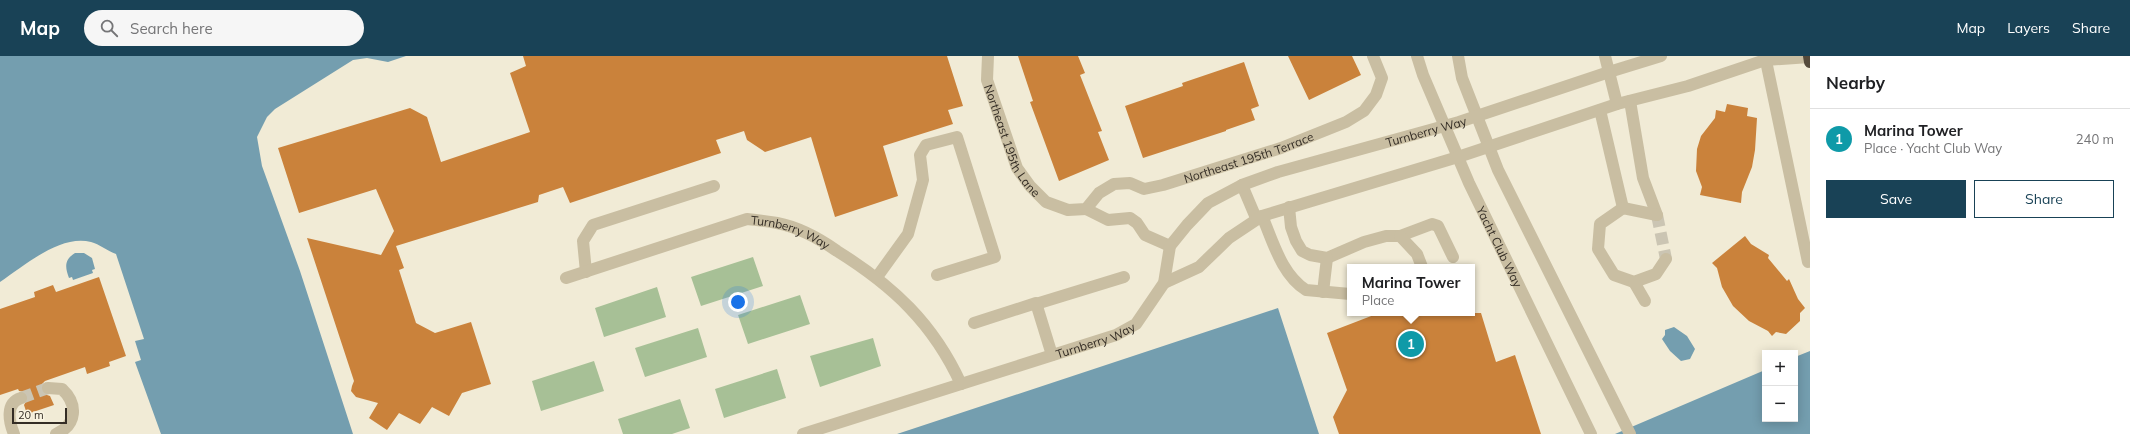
<!DOCTYPE html>
<html lang="en">
<head>
<meta charset="utf-8">
<style>
	body { margin:0; font-family:Mulish,sans-serif; background:#f6f6f6; color:#202124 }
	.controls { position:absolute; right:12px; bottom:12px; display:grid; overflow:hidden; border-radius:0px; box-shadow:0 2px 10px #0003 }
	.controls button { width:36px; height:36px; display:grid; place-items:center; padding:0; border:0; border-bottom:1px solid #e0e0e0; background:#fff; color:#202124; font:20px sans-serif }
	.scale { position:absolute; left:12px; bottom:10px; width:55px; box-sizing:border-box; padding-left:4px; border:2px solid #342d25; border-top:0; font-size:11px; line-height:14px; white-space:nowrap; color:#342d25; -webkit-text-stroke:3px #f9f4e2; paint-order:stroke }
	.you { position:absolute; left:738px; top:246px; width:14px; height:14px; margin:-10px; border:3px solid #fff; border-radius:50%; background:#1a73e8; box-shadow:0 0 0 6px #1a73e833 }
	.badge { display:grid; place-items:center; width:26px; height:26px; border-radius:50%; background:#194256; color:#fff; font-size:13px; font-weight:700 }
	.pin { position:absolute; translate:-50% -50%; border:2px solid #fff; box-shadow:0 1px 4px #0006 }
	.popup { position:absolute; left:1347px; top:208px; width:128px; height:52px; box-sizing:border-box; display:grid; place-content:center; border-radius:0px; background:#fff; filter:drop-shadow(0 1px 3px #0005); font-size:13px; white-space:nowrap; color:#757577 }
	.popup b { font-size:15px; color:#202124 }
	.popup::after { content:''; position:absolute; left:50%; top:100%; margin-left:-8px; border:8px solid transparent; border-top-color:#fff }
	.list { margin:0; padding:0; list-style:none }
	h2 { display:flex; justify-content:space-between; align-items:center; height:52px; margin:0; padding:0 16px; font-size:17px }
	h2 small { font-size:13px; font-weight:400; color:#757577 }
	.list li { display:grid; grid-template-columns:26px 1fr auto; gap:12px; align-items:center; box-sizing:border-box; height:60px; padding:0 16px; border-top:1px solid #e0e0e0 }
	.list b { display:block; font-size:15px; white-space:nowrap }
	.list p { margin:0; font-size:13px; white-space:nowrap; color:#757577 }
	.list em { font-size:13px; font-style:normal; color:#757577 }
	.actions { display:flex; gap:8px; padding:12px 16px }
	.actions a { flex:1; padding:9px 0; border:1px solid #194256; border-radius:0px; text-align:center; font-size:14px; color:#194256 }
	.actions .main { background:#194256; color:#fff }
	.icon { flex:none; width:22px; height:22px; fill:none; stroke:currentColor; stroke-width:2; stroke-linecap:round; stroke-linejoin:round }
	.map { position:relative; flex:none; width:1810px; height:378px; overflow:hidden }
	header { display:flex; align-items:center; gap:24px; box-sizing:border-box; height:56px; padding:0 20px; background:#194256; color:#fff }
	header strong { font-size:19px }
	nav { display:flex; gap:22px; margin-inline-start:auto; font-size:14px }
	.search { width:280px; height:36px; background:#f6f6f6; display:flex; align-items:center; gap:10px; box-sizing:border-box; padding:0 14px; border-radius:22px; color:#757577; font-size:15px }
	main { display:flex }
	aside { flex:1; background:#fff }
	.map>svg:first-child { display:block }
	.green { fill:#a7c096 }
	.water { fill:#749eaf }
	.building { fill:#ca823b }
	.lines { fill:none; stroke-linecap:round; stroke-linejoin:round }
	.minor-tunnel { stroke:#cbc5b3; stroke-width:12; stroke-dasharray:12 6; stroke-linecap:butt }
	.minor { stroke:#c9bea2; stroke-width:12 }
	.highway-bridge { stroke:#554a3b; stroke-width:12 }
	.labels { text-anchor:middle; dominant-baseline:central; stroke-width:3.5; stroke-linejoin:round; paint-order:stroke }
	.street-label { font-size:12px; fill:#342d25; stroke:#f9f4e2 }
</style>
</head>
<body>
<header>
<strong>Map</strong>
<div class="search"><svg class="icon" aria-label="search" viewBox="0 0 24 24"><circle cx="10" cy="10" r="6"/><path d="M15 15l6 6"/></svg>Search here</div>
<nav><a>Map</a><a>Layers</a><a>Share</a></nav>
</header>
<main>
<div class="map">
<svg width="1810" height="378" viewBox="0 0 1810 378">
	<rect width="100%" height="100%" fill="#f1ebd6"/>
	<!-- green -->
	<path class="green" d="M 753,201 L 763,230 L 701,250 L 691,221 Z
		M 657,231 L 666,261 L 604,281 L 595,252 Z
		M 800,239 L 810,268 L 748,288 L 738,259 Z
		M 698,272 L 707,301 L 645,321 L 635,292 Z
		M 873,282 L 881,310 L 820,331 L 810,300 Z
		M 594,305 L 604,335 L 541,355 L 532,325 Z
		M 777,313 L 786,342 L 724,362 L 715,333 Z
		M 680,343 L 690,372 L 672,378 L 623,378 L 618,363 Z"/>
	<!-- water -->
	<path class="water" d="M 0,0 L 406,0 L 388,6 L 367,2 L 353,4 L 275,53 L 267,61 L 257,81 L 262,110 L 300,215 L 353,378 L 161,378 L 135,306 L 141,304 L 135,285 L 144,283 L 116,198 C 108,195 99,188 91,186 C 60,178 24,210 0,226 Z
		M 75,197 L 84,197 L 92,202 L 95,213 L 92,214 L 93,217 L 73,224 L 72,221 L 69,222 C 65,211 64,204 75,197 Z
		M 1278,252 L 1319,378 L 897,378 Z
		M 1674,271 L 1687,280 L 1695,293 L 1690,303 L 1681,305 L 1670,295 L 1662,283 L 1665,279 L 1665,274 Z
		M 1810,295 L 1810,378 L 1615,378 L 1765,314 L 1765,363 L 1795,363 L 1795,301 Z"/>
	<!-- building -->
	<path class="building" d="M 523,0 L 947,0 L 963,50 L 948,54 L 953,68 L 883,90 L 898,140 L 835,161 L 811,81 L 765,96 L 747,84 L 744,75 L 716,84 L 721,97 L 570,147 L 563,131 L 539,139 L 538,146 L 396,190 L 404,212 L 399,214 L 416,267 L 435,277 L 471,266 L 491,328 L 462,337 L 449,360 L 432,351 L 420,368 L 399,357 L 387,374 L 369,362 L 378,347 L 356,341 L 351,335 L 352,330 L 354,325 L 307,182 L 381,199 L 394,175 L 376,133 L 299,157 L 278,92 L 410,52 L 427,61 L 441,106 L 530,76 L 510,17 L 526,10 Z
		M 1018,0 L 1078,0 L 1085,17 L 1080,19 L 1102,75 L 1098,76 L 1109,104 L 1059,125 L 1030,46 L 1033,45 Z
		M 1288,0 L 1352,0 L 1361,19 L 1309,44 Z
		M 1244,6 L 1259,50 L 1251,53 L 1255,64 L 1226,74 L 1226,75 L 1143,102 L 1125,50 L 1183,30 L 1182,27 Z
		M 1727,48 L 1748,52 L 1747,60 L 1757,62 L 1755,94 L 1752,111 L 1742,136 L 1741,147 L 1700,139 L 1702,131 L 1696,115 L 1697,93 L 1701,80 L 1715,62 L 1716,54 L 1725,56 Z
		M 1745,180 L 1751,188 L 1769,199 L 1768,202 L 1787,225 L 1789,223 L 1798,243 L 1805,252 L 1800,257 L 1800,265 L 1786,278 L 1776,276 L 1772,280 L 1768,275 L 1749,265 L 1733,250 L 1722,231 L 1717,212 L 1712,207 Z
		M 99,221 L 126,300 L 109,306 L 110,310 L 87,318 L 85,311 L 45,325 L 42,328 L 41,335 L 44,338 L 50,340 L 54,349 L 27,358 L 24,349 L 28,342 L 25,336 L 19,335 L 18,333 L 0,339 L 0,253 L 35,241 L 34,236 L 53,229 L 56,236 Z
		M 1379,257 L 1481,257 L 1496,306 L 1515,299 L 1541,378 L 1339,378 L 1333,361 L 1347,334 L 1327,277 Z"/>
	<g class="lines">
		<!-- minor-tunnel -->
		<path class="minor-tunnel" d="M 1657,159 L 1666,203
			M 21,342 L 48,332"/>
		<!-- minor -->
		<g class="minor">
			<path id="s1" d="M 988,0 L 987,24 L 1017,112 L 1030,130 L 1046,146 L 1068,154 L 1086,153 L 1099,137 L 1114,128 L 1130,127 L 1144,133 L 1163,129 L 1281,92 L 1346,66 L 1364,55 L 1376,39 L 1382,22 L 1373,0"/>
			<path id="s2" d="M 1417,0 L 1423,19 L 1469,127 L 1591,378"/>
			<path d="M 1458,0 L 1462,22 L 1498,114 L 1630,378"/>
			<path d="M 1605,0 L 1617,48"/>
			<path d="M 1765,0 L 1808,206"/>
			<path d="M 1630,45 L 1643,122 L 1657,159"/>
			<path d="M 1600,54 L 1623,152"/>
			<path d="M 1242,129 L 1256,162"/>
			<path d="M 1289,151 L 1291,171 L 1296,185 L 1302,195 L 1310,199 L 1327,202 L 1364,186 L 1386,180 L 1400,180 L 1432,168 L 1438,170 L 1453,201"/>
			<path d="M 1086,153 L 1108,164 L 1130,162 L 1137,167 L 1145,179 L 1170,190"/>
			<path d="M 1657,159 L 1623,152 L 1600,168 L 1598,193 L 1614,219 L 1634,226 L 1656,218 L 1666,203"/>
			<path d="M 1262,160 C 1273,185 1281,218 1306,234 L 1350,238"/>
			<path d="M 1400,180 L 1417,198 L 1422,211"/>
			<path d="M 586,216 L 583,185 L 593,169 L 714,130"/>
			<path d="M 877,221 L 908,178 L 923,124 L 920,99 L 926,89 L 957,81 L 995,201 L 937,219"/>
			<path id="s3" d="M 566,222 L 747,163 C 757,164 767,165 777,167 C 798,171 820,183 837,195 C 893,230 933,267 961,328"/>
			<path d="M 1634,226 L 1645,245"/>
			<path d="M 1164,227 L 1199,211 L 1229,182 L 1262,160 L 1458,101 L 1617,48 L 1688,30 L 1765,4 L 1810,1"/>
			<path d="M 1323,236 L 1327,202"/>
			<path d="M 1036,248 L 1124,221"/>
			<path d="M 974,267 L 1036,247 L 1052,299"/>
			<path d="M 48,332 L 62,333 C 78,348 77,369 56,378"/>
			<path d="M 14,378 C 9,366 5,347 21,342"/>
			<path id="s4" d="M 803,378 L 1116,279 L 1136,268 L 1164,227 L 1170,190 L 1187,169 L 1208,147 L 1242,129 L 1278,116 L 1459,66 L 1609,16 L 1661,0"/>
		</g>
		<!-- highway-bridge -->
		<path class="highway-bridge" d="M 1809,0 L 1810,6"/>
	</g>
	<g class="labels">
		<!-- street labels -->
		<g class="street-label">
			<text stroke="none"><textPath href="#s4" startOffset="726">Turnberry Way</textPath></text>
			<text stroke="none"><textPath href="#s1" startOffset="90">Northeast 195th Lane</textPath></text>
			<text stroke="none"><textPath href="#s1" startOffset="382">Northeast 195th Terrace</textPath></text>
			<text stroke="none"><textPath href="#s3" startOffset="236">Turnberry Way</textPath></text>
			<text stroke="none"><textPath href="#s2" startOffset="208">Yacht Club Way</textPath></text>
			<text stroke="none"><textPath href="#s4" startOffset="307">Turnberry Way</textPath></text>
		</g>
	</g>
</svg>
<div class="controls">
<button>+</button>
<button>−</button>
</div>
<div class="scale">20 m</div>
<div class="you"></div>
<div class="pin badge" style="left:1411px;top:288px;background:#0f9aa8">1</div>
<div class="popup"><b>Marina Tower</b>Place</div>
</div>
<aside>
<h2>Nearby<small></small></h2>
<ul class="list">
<li><span class="badge" style="background:#0f9aa8">1</span><div><b>Marina Tower</b><p>Place · Yacht Club Way</p></div><em>240 m</em></li>
</ul>
<div class="actions"><a class="main">Save</a><a>Share</a></div>
</aside>
</main>
</body>
</html>
